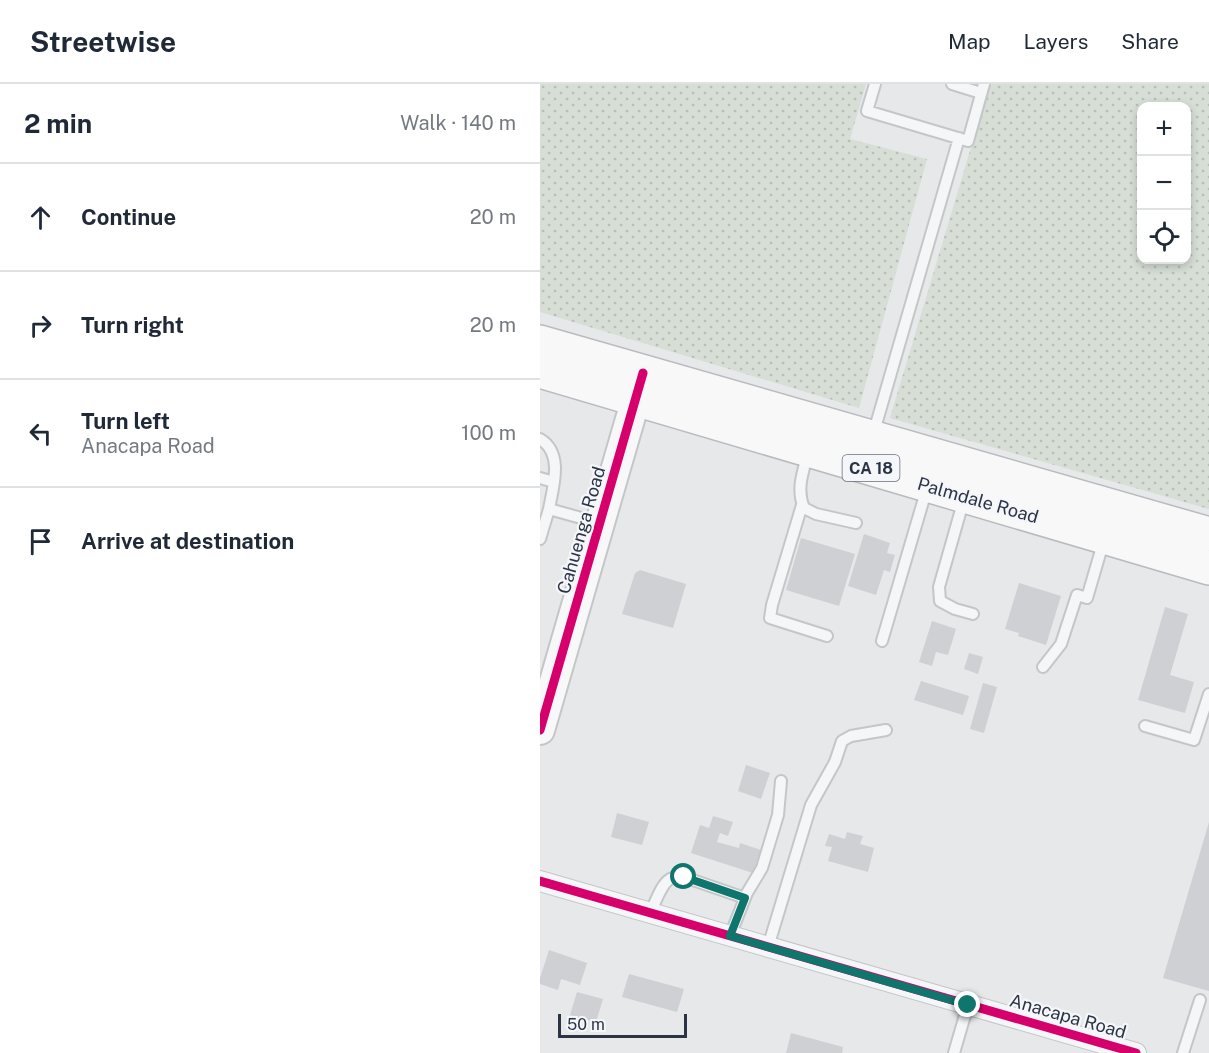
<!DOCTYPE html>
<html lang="en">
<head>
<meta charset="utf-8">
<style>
	body { margin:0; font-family:"Public Sans",sans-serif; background:#f2f2f3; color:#1f2937 }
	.controls { position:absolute; right:18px; top:18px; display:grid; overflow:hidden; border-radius:12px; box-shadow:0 3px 9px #0003 }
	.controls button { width:54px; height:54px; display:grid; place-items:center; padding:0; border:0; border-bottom:2px solid #e0e1e3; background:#fff; color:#1f2937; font:30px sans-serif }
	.scale { position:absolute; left:18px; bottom:15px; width:129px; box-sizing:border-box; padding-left:6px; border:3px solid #2b3445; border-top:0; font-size:16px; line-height:21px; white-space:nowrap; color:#2b3445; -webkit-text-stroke:4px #f4f6f9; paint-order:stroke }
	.stop { position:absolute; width:18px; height:18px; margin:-14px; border:4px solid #0f766e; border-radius:50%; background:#fff }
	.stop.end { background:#0f766e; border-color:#fff; box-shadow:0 2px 6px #0008 }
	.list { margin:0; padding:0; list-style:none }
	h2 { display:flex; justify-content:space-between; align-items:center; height:78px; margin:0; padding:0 24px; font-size:26px }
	h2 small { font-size:20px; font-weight:400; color:#747a83 }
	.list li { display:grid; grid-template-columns:39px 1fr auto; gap:18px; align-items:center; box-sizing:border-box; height:108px; padding:0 24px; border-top:2px solid #e0e1e3 }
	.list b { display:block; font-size:22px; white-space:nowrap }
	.list p { margin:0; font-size:20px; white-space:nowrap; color:#747a83 }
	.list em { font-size:20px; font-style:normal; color:#747a83 }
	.icon { flex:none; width:33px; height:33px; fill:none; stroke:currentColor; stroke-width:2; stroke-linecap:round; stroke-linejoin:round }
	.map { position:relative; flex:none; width:669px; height:969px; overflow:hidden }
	header { display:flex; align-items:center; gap:36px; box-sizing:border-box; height:84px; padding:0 30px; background:#fff; border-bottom:2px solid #e0e1e3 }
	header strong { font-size:28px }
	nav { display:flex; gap:33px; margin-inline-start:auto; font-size:21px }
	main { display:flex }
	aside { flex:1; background:#fff }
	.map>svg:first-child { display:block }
	.grass { fill:url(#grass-dots); fill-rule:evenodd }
	.building { fill:#ced0d3 }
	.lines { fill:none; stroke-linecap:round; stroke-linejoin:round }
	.lane-casing { stroke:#c4c6c8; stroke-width:14 }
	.street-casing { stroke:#c4c6c8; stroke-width:22 }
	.secondary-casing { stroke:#c4c6c8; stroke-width:32 }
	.highway-casing { stroke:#b8bbbf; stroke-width:36 }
	.lane { stroke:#f5f6f7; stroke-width:10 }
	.street { stroke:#f5f6f7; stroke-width:20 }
	.secondary { stroke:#f8f8f8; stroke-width:28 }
	.highway { stroke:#f8f8f8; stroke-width:33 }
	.cycleway-casing { stroke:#f4f6f9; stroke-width:13 }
	.cycleway { stroke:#d6006c; stroke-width:9 }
	.route { stroke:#0f766e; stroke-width:8 }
	.labels { text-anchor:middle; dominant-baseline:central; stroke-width:4.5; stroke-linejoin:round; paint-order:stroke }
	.shield { fill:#f4f6f9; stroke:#676e7b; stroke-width:1.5 }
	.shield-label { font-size:16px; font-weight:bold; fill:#2b3445 }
	.street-label { font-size:18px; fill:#2b3445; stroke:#f4f6f9 }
</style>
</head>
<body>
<header>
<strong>Streetwise</strong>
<nav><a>Map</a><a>Layers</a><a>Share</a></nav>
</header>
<main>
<aside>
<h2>2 min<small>Walk · 140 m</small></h2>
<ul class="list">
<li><svg class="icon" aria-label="ahead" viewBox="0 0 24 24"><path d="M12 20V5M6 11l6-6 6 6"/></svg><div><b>Continue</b></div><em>20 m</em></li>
<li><svg class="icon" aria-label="right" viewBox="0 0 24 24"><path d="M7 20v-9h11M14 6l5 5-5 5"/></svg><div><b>Turn right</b></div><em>20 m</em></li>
<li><svg class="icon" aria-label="left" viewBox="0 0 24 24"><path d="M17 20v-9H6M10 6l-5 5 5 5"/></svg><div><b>Turn left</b><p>Anacapa Road</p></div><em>100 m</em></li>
<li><svg class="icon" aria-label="arrive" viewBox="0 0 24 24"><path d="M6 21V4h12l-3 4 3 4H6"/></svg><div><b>Arrive at destination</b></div></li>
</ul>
</aside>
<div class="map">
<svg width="669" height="969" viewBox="0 0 669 969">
	<defs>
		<pattern id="grass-dots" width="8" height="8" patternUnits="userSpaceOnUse" patternTransform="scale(1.5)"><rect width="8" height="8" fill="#d6ded6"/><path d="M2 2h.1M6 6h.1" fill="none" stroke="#b8bfb9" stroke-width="1.8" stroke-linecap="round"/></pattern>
	</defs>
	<rect width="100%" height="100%" fill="#e6e8ea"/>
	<!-- grass -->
	<path class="grass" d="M 0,0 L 326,0 L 310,55 L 387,75 L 319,324 L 0,228 Z
		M 450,0 L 669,0 L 669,425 L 350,334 ZM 602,22 L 646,22 L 646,176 L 602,176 Z"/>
	<!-- building -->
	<path class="building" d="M 324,450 L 350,459 L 347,469 L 355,471 L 350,488 L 344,486 L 336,511 L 308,502 Z
		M 261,454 L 315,470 L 299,522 L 246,506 Z
		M 100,486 L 146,500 L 133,544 L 82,530 L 95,489 Z
		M 479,499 L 521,512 L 506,561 L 478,552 L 479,549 L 465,545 Z
		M 625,523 L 648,530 L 630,591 L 654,598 L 645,629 L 598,616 Z
		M 392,537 L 416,545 L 408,571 L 396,568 L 392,582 L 379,578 Z
		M 429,569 L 443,573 L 438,590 L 424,585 Z
		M 381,597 L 429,612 L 423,631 L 374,616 Z
		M 443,599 L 457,603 L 444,649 L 430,645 Z
		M 206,681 L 230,689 L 221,715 L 198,707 Z
		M 77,729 L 109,738 L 102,761 L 71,753 Z
		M 173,732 L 193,738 L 188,752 L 180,749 L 177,758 L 199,764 L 200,759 L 221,766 L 213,789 L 151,769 L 160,741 L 169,744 Z
		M 669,738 L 669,907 L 623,894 Z
		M 307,748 L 323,752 L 320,760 L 334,764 L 328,788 L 288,777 L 292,763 L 285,762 L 289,750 L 305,755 Z
		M 9,866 L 47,879 L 40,901 L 21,895 L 18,906 L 0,900 L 0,894 Z
		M 89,890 L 144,905 L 137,928 L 82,913 Z
		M 37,908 L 63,915 L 56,938 L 30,931 Z
		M 251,949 L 303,963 L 302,969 L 246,969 Z"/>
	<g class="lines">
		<defs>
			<path id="lane" d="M 335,0 L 327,27 L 428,57 L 444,0
				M 412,0 L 441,9
				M 333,351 L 419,54
				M 0,355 C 24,369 13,403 9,425
				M 268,369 C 263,388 256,405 264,424 L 276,430 L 316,439
				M 0,394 L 14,398
				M 424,415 L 399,503 L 400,517 L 415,525 L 433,530
				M 262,421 L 232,521 L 230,534 L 287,552
				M 0,455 L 9,425 L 59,439
				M 342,557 L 387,404
				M 503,583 L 521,560 L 537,511 L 547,514 L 564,456
				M 605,642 L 654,656 L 669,610
				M 110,829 C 115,820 121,800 130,795 C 134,793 140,793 144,793 L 205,814
				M 190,852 L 207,809 L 222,784 L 238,731 L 241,697
				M 228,863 L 271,721 L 295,678 L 302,657 L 311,652 L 346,646
				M 414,969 L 428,921
				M 643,969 L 660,916"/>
			<path id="street" d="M 0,797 L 596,969"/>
			<path id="secondary" d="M 0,646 L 102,294"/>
			<path id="highway" d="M 0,258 L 669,450
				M 0,287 L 669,484"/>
		</defs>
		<!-- lane casing -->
		<use href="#lane" class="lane-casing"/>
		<!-- street casing -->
		<use href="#street" class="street-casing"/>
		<!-- secondary casing -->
		<use href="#secondary" class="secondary-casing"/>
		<!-- highway casing -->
		<use href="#highway" class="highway-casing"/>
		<!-- lane -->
		<use href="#lane" class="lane"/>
		<!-- street -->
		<use href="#street" class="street"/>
		<!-- secondary -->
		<use href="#secondary" class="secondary"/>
		<!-- highway -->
		<use href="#highway" class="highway"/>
		<defs>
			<path id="cycleway" d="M 0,646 L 103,289
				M 0,797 L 596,969"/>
		</defs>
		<!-- cycleway casing -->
		<use href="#cycleway" class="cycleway-casing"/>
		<!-- cycleway -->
		<use href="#cycleway" class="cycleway"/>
	</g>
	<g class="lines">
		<!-- route -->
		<path class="route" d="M 144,793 L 205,814 L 190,852 L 428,921"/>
	</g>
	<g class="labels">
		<!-- shield labels -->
		<rect class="shield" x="302.5" y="371" width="57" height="26" rx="4.5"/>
		<g class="shield-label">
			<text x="331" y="384">CA 18</text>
		</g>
		<!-- street labels -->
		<g class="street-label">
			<text transform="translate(438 416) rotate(16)">Palmdale Road</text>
			<text transform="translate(41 446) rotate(-74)">Cahuenga Road</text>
			<text transform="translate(528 932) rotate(16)">Anacapa Road</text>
		</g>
	</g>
</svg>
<div class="controls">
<button>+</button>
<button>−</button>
<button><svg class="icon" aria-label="locate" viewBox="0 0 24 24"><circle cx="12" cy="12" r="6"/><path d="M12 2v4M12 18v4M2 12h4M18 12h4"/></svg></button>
</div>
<div class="scale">50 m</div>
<div class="stop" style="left:144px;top:793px"></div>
<div class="stop end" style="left:428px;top:921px"></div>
</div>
</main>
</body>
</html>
